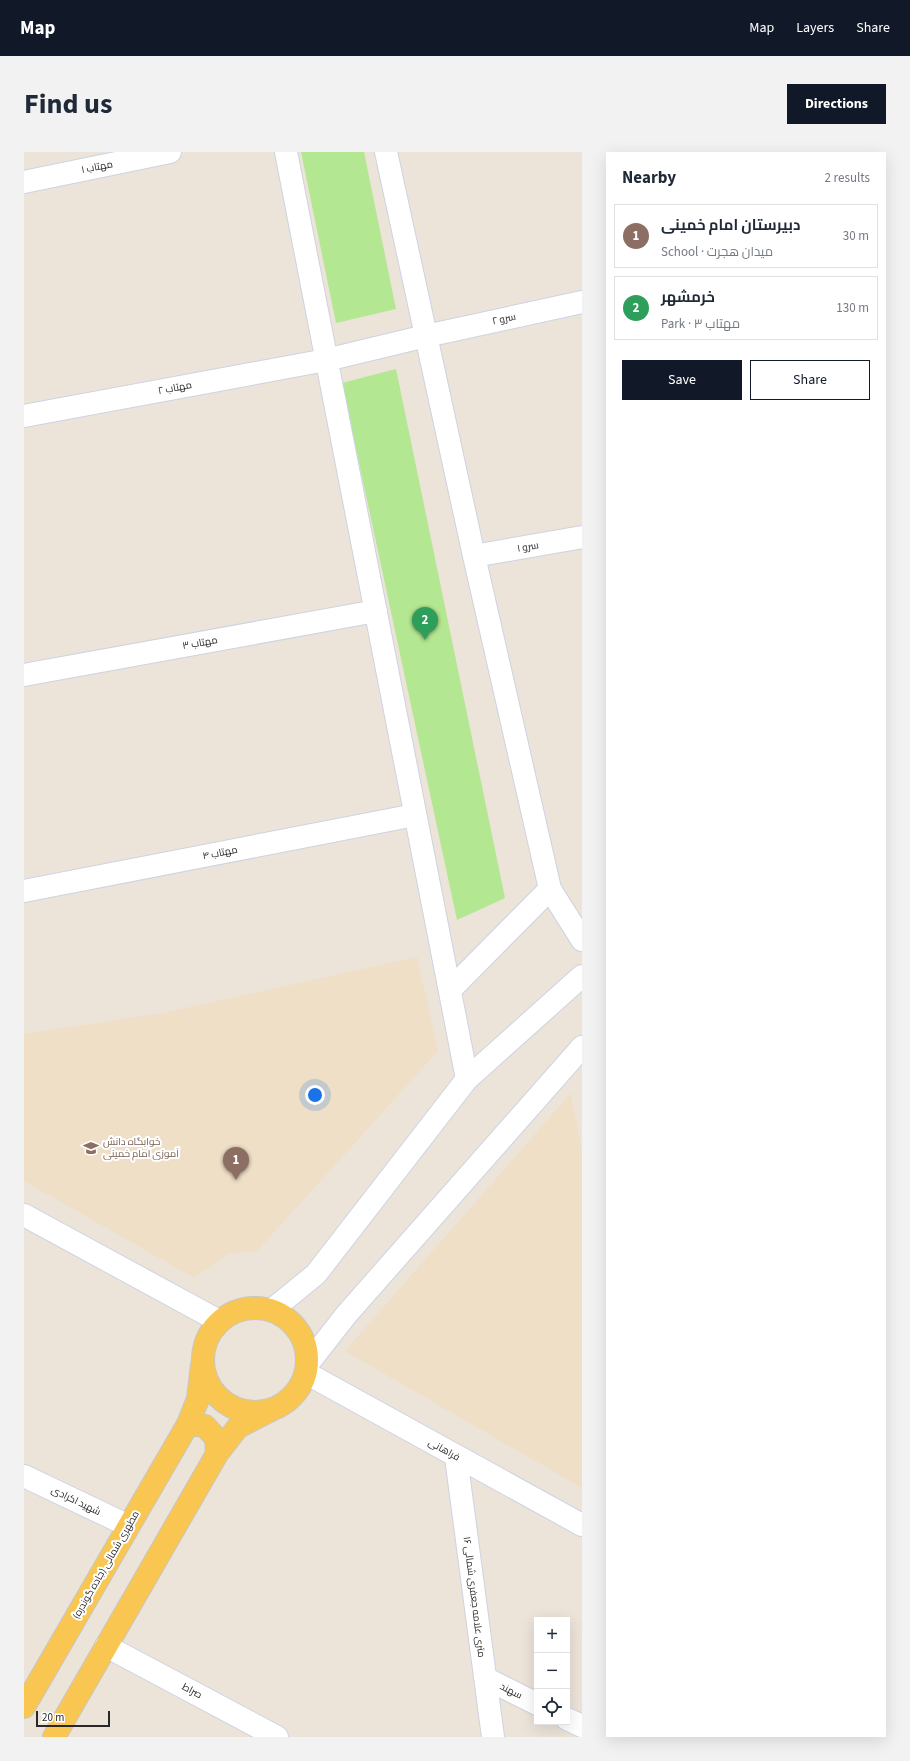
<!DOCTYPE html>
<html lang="en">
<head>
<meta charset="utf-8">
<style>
	body { margin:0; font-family:"Source Sans 3",Cairo,sans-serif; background:#f2f2f3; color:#1f2937 }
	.controls { position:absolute; right:12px; bottom:12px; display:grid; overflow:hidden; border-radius:0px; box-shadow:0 4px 16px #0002 }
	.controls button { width:36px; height:36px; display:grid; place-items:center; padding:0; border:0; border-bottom:1px solid #e0e1e3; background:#fff; color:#1f2937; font:20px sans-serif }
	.scale { position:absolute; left:12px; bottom:10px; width:74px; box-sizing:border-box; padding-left:4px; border:2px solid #282828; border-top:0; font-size:11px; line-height:14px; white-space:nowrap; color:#282828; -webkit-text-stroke:3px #fff; paint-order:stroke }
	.you { position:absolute; left:291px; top:943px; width:14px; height:14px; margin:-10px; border:3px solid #fff; border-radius:50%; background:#1a73e8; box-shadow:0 0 0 6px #1a73e833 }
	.badge { display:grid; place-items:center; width:26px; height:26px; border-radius:50%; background:#111827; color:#fff; font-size:13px; font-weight:700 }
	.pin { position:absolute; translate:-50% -33px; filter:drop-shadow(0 1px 2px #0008) }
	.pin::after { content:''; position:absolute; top:21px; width:14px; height:12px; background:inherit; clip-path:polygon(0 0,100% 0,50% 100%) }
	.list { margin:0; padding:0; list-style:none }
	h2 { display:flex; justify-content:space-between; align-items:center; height:52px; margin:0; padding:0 16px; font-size:17px }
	h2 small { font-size:13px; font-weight:400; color:#747a83 }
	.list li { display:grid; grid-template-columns:26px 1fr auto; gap:12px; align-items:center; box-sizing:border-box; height:64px; margin:0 8px 8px; padding:0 8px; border:1px solid #e0e1e3; border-radius:0px }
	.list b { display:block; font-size:15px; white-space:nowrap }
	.list p { margin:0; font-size:13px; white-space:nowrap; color:#747a83 }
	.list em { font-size:13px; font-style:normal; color:#747a83 }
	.actions { display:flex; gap:8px; padding:12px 16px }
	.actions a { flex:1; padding:9px 0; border:1px solid #111827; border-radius:0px; text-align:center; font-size:14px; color:#111827 }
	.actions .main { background:#111827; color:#fff }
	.icon { flex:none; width:22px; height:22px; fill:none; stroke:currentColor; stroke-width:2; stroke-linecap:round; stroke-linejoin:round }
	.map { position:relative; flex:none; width:558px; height:1585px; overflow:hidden; border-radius:0px }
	header { display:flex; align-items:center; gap:24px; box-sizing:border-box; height:56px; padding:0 20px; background:#111827; color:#fff }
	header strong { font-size:19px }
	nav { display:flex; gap:22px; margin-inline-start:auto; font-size:14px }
	.intro { display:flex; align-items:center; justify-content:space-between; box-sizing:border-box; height:96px; padding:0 24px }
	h1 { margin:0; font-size:28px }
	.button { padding:10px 18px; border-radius:0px; background:#111827; color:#fff; font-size:14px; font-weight:700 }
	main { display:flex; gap:24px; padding:0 24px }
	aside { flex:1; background:#fff; border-radius:0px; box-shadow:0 4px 16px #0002 }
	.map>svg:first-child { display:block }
	.education { fill:#efdfc7 }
	.green { fill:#b4e791 }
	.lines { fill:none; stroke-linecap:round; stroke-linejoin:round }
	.minor-casing { stroke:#ced3e3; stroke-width:24 }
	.major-casing { stroke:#c7c7c7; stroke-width:24 }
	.minor { stroke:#fff; stroke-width:22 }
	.major { stroke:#f9c751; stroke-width:22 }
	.labels { text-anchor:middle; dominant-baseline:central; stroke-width:4; stroke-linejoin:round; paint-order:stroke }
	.street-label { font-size:10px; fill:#282828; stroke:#fff }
	.education-label { font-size:10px; fill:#785e54; stroke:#fff; text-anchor:start }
</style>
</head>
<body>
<header>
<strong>Map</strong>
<nav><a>Map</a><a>Layers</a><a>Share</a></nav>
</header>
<div class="intro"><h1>Find us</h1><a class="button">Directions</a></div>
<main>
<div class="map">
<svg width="558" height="1585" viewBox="0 0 558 1585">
	<rect width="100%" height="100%" fill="#ece3d9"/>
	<!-- education -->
	<path class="education" d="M 393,805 L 414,899 L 233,1099 L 205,1102 L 170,1126 L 0,1029 L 0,882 L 139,861 Z
		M 547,941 L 558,999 L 558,1336 L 321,1199 Z"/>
	<!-- green -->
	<path class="green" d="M 277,0 L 340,0 L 372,157 L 312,171 Z
		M 372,217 L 481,746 L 433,768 L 318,231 Z"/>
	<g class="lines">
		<defs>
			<path id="minor" d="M 262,0 L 443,927
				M 362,0 L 450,404 L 526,737 L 558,788
				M 0,30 L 146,0
				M 0,264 L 302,208 L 402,184 L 558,150
				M 450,404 L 558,385
				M 0,523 L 352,459
				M 0,739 L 391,663
				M 426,838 L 526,737
				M 0,1063 L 195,1169
				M 248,1158 L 292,1122 L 443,927 L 558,824
				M 283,1213 L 322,1163 L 558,895
				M 282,1221 L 558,1373
				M 432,1305 L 469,1585
				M 0,1324 L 105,1374
				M 82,1494 L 253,1585
				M 461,1526 L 513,1552
				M 543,1567 L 558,1574"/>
			<path id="major" d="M179 1208a52 52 0 1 1 104 0a52 52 0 1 1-104 0Z
				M 164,1272 L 181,1274 L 192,1286 L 193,1302
				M 0,1555 L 164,1272 L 174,1247 L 178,1213
				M 30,1585 L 193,1302 L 214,1275 L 249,1257"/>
		</defs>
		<!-- minor casing -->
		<use href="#minor" class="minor-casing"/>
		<!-- major casing -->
		<use href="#major" class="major-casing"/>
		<!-- minor -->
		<use href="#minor" class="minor"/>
		<!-- major -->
		<use href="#major" class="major"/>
	</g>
	<!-- icons -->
	<defs>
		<symbol id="school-bare" viewBox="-9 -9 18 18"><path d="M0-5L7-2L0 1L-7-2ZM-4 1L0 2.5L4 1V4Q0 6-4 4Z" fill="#8d6e63" stroke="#fff" stroke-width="2.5" paint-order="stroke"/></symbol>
	</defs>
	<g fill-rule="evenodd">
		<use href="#school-bare" x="56" y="985" width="22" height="22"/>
	</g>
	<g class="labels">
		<!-- street labels -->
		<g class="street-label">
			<text transform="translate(73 15) rotate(-11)">مهتاب ۱</text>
			<text transform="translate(480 167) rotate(-12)">سرو ۲</text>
			<text transform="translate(151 236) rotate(-11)">مهتاب ۲</text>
			<text transform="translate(504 395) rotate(-10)">سرو ۱</text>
			<text transform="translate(176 491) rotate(-10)">مهتاب ۳</text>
			<text transform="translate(196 701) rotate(-11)">مهتاب ۴</text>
			<text transform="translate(420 1298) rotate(29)">فراهانی</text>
			<text transform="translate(52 1349) rotate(26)">شهید اکرادی</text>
			<text transform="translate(82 1413) rotate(-60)">مطهری شمالی (جاده گوندره)</text>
			<text transform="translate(450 1445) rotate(83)">۱۶ متری علامه جعفری شمالی</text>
			<text transform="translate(168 1539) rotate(28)">صراط</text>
			<text transform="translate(487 1539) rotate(26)">سهند</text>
		</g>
		<!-- education labels -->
		<g class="education-label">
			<text x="79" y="990">خوابگاه دانش<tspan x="79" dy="12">آموزی امام خمینی</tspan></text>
		</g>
	</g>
</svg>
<div class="controls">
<button>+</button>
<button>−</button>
<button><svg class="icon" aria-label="locate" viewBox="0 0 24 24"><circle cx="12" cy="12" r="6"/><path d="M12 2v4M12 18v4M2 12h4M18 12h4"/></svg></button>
</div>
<div class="scale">20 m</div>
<div class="you"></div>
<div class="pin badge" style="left:212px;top:1028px;background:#8d6e63">1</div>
<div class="pin badge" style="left:401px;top:488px;background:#2e9e5b">2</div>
</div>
<aside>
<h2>Nearby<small>2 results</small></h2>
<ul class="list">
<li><span class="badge" style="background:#8d6e63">1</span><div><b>دبیرستان امام خمینی</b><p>School · میدان هجرت</p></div><em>30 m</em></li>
<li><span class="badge" style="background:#2e9e5b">2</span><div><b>خرمشهر</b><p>Park · مهتاب ۳</p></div><em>130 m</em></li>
</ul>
<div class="actions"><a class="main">Save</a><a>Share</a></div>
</aside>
</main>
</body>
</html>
